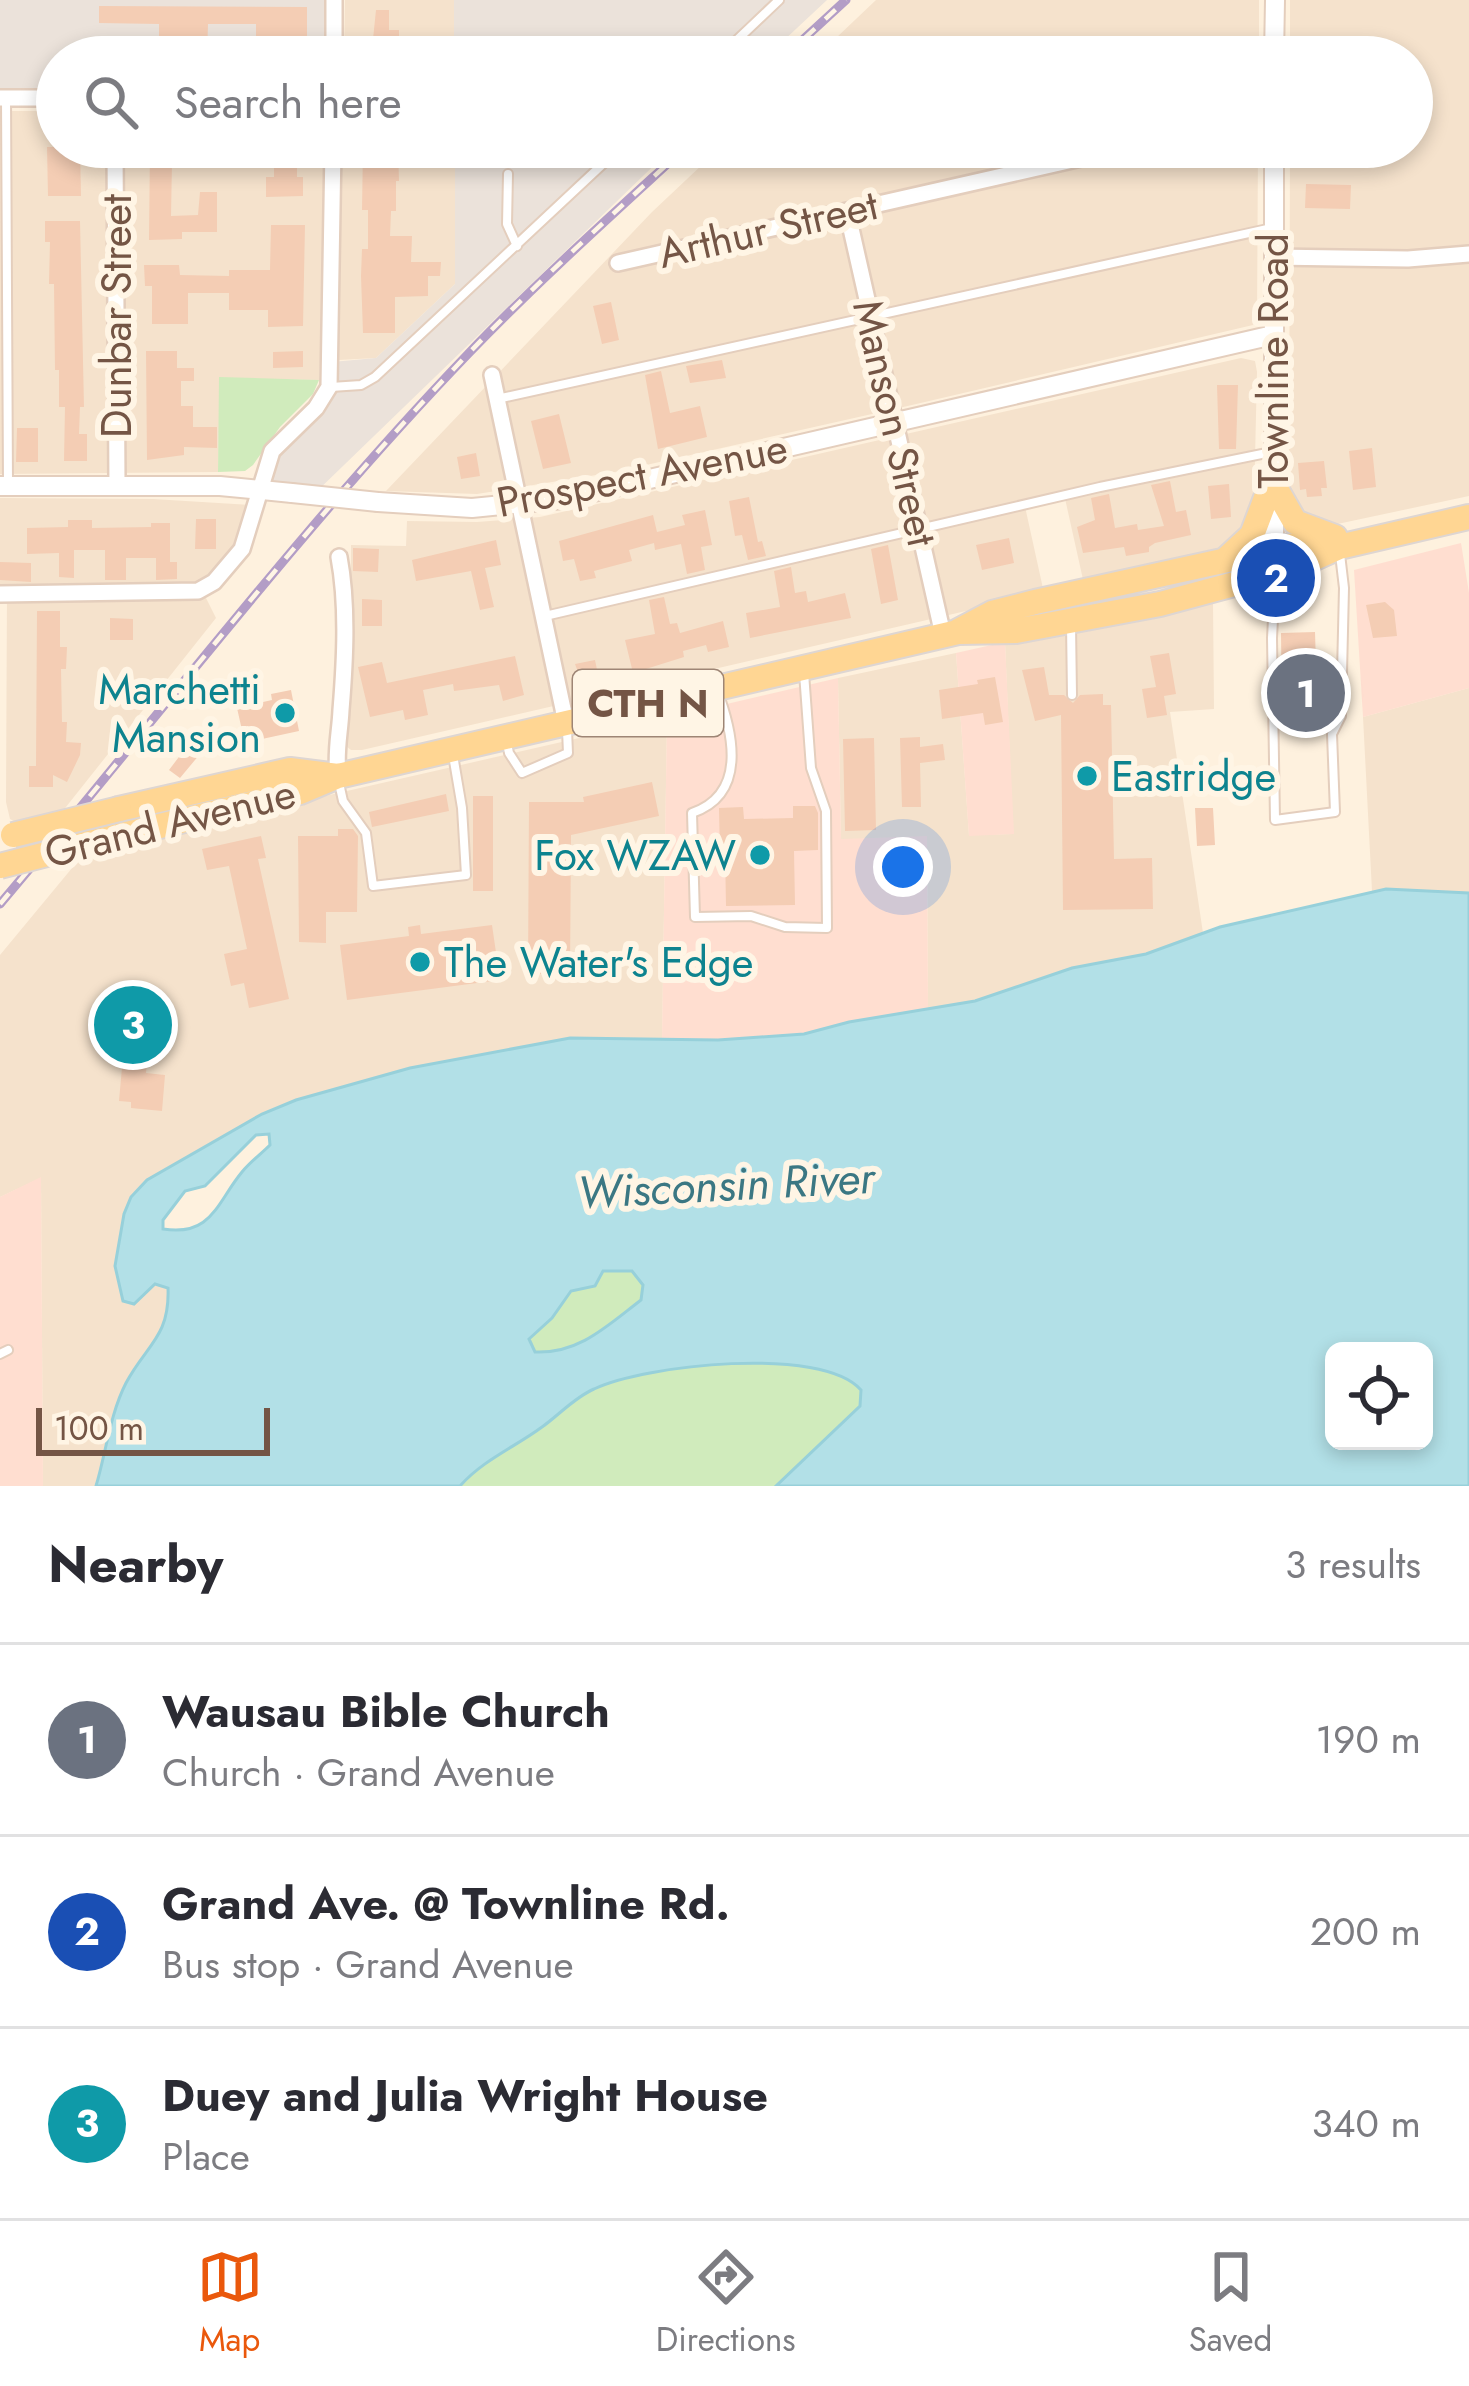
<!DOCTYPE html>
<html lang="en">
<head>
<meta charset="utf-8">
<style>
	body { margin:0; font-family:Jost,sans-serif; background:#f2f2f3; color:#2b2b33 }
	.controls { position:absolute; right:36px; bottom:36px; display:grid; overflow:hidden; border-radius:18px; box-shadow:0 6px 18px #0003 }
	.controls button { width:108px; height:108px; display:grid; place-items:center; padding:0; border:0; border-bottom:3px solid #e1e1e2; background:#fff; color:#2b2b33; font:60px sans-serif }
	.scale { position:absolute; left:36px; bottom:30px; width:234px; box-sizing:border-box; padding-left:12px; border:6px solid #745545; border-top:0; font-size:33px; line-height:42px; white-space:nowrap; color:#745545; -webkit-text-stroke:9px #fff5e5; paint-order:stroke }
	.you { position:absolute; left:903px; top:867px; width:42px; height:42px; margin:-30px; border:9px solid #fff; border-radius:50%; background:#1a73e8; box-shadow:0 0 0 18px #1a73e833 }
	.badge { display:grid; place-items:center; width:78px; height:78px; border-radius:50%; background:#ea580c; color:#fff; font-size:39px; font-weight:700 }
	.pin { position:absolute; translate:-50% -50%; border:6px solid #fff; box-shadow:0 3px 12px #0006 }
	.list { margin:0; padding:0; list-style:none }
	h2 { display:flex; justify-content:space-between; align-items:center; height:156px; margin:0; padding:0 48px; font-size:51px }
	h2 small { font-size:39px; font-weight:400; color:#7c7c81 }
	.list li { display:grid; grid-template-columns:78px 1fr auto; gap:36px; align-items:center; box-sizing:border-box; height:192px; padding:0 48px; border-top:3px solid #e1e1e2 }
	.list b { display:block; font-size:45px; white-space:nowrap }
	.list p { margin:0; font-size:39px; white-space:nowrap; color:#7c7c81 }
	.list em { font-size:39px; font-style:normal; color:#7c7c81 }
	.icon { flex:none; width:66px; height:66px; fill:none; stroke:currentColor; stroke-width:2; stroke-linecap:round; stroke-linejoin:round }
	.map { position:relative; flex:none; width:1469px; height:1486px; overflow:hidden }
	.search { position:absolute; background:#fff; box-shadow:0 6px 18px #0003; left:36px; right:36px; top:36px; height:132px; display:flex; align-items:center; gap:30px; box-sizing:border-box; padding:0 42px; border-radius:66px; color:#7c7c81; font-size:45px }
	.sheet { height:732px; background:#fff }
	nav { display:flex; justify-content:space-around; align-items:center; box-sizing:border-box; height:168px; border-top:3px solid #e1e1e2; background:#fff; font-size:33px; color:#7c7c81 }
	nav a { display:grid; justify-items:center; gap:6px }
	nav .on { color:#ea580c }
	.map>svg:first-child { display:block }
	.residential { fill:#f5e2cc }
	.commercial { fill:#ffded0 }
	.industrial { fill:#ebe2da }
	.green { fill:#d0ebbc }
	.water { fill:#b2e0e7; stroke:#97d0da; stroke-width:3; fill-rule:evenodd }
	.building { fill:#f4cdb4 }
	.lines { fill:none; stroke-linecap:round; stroke-linejoin:round }
	.service-casing { stroke:#e4cebd; stroke-width:12 }
	.minor-casing { stroke:#e4cebd; stroke-width:20 }
	.tertiary-casing { stroke:#e4cebd; stroke-width:22 }
	.primary-casing { stroke:#ded6d2; stroke-width:28 }
	.service { stroke:#fff; stroke-width:8 }
	.minor { stroke:#fff; stroke-width:15 }
	.tertiary { stroke:#fff; stroke-width:18 }
	.primary { stroke:#ffd693; stroke-width:24 }
	.rail-casing { stroke:#b39dc6; stroke-width:9 }
	.rail { stroke:#fff5e5; stroke-width:4.5; stroke-dasharray:14; stroke-linecap:butt }
	.tertiary-bridge-casing { stroke:#e4cebd; stroke-width:22; stroke-linecap:butt }
	.primary-bridge-casing { stroke:#ded6d2; stroke-width:28; stroke-linecap:butt }
	.tertiary-bridge { stroke:#fff; stroke-width:18 }
	.primary-bridge { stroke:#ffd693; stroke-width:24 }
	.culture-dot { fill:#0f9aa8; stroke:#fff5e5; stroke-width:4.5 }
	.labels { text-anchor:middle; dominant-baseline:central; stroke-width:12; stroke-linejoin:round; paint-order:stroke }
	.shield { fill:#fff5e5; stroke:#9e8575; stroke-width:3 }
	.shield-label { font-size:39px; font-weight:bold; fill:#745545 }
	.street-label { font-size:42px; fill:#745545; stroke:#fff5e5 }
	.culture-label { font-size:42px; fill:#0d838f; stroke:#fff5e5; text-anchor:end }
	.water-label { font-size:45px; font-style:italic; fill:#3b7783; stroke:#fff5e5 }
</style>
</head>
<body>
<div class="map">
<svg width="1469" height="1486" viewBox="0 0 1469 1486">
	<rect width="100%" height="100%" fill="#fef1de"/>
	<!-- residential -->
	<path class="residential" d="M 345,0 L 454,0 L 454,57 L 344,57 Z
		M 876,0 L 1259,0 L 1259,57 L 816,57 Z
		M 1290,0 L 1469,0 L 1469,496 L 1328,526 L 1306,522 L 1289,498 L 1290,147 L 1412,147 L 1412,57 L 1290,57 Z
		M 0,111 L 57,111 L 57,147 L 455,147 L 455,284 L 376,358 L 320,361 L 319,380 L 220,378 L 218,472 L 0,474 Z
		M 721,147 L 1258,147 L 1257,320 L 1253,325 L 912,405 L 615,472 L 477,494 L 386,491 L 652,212 Z
		M 1241,358 L 1255,361 L 1257,372 L 1254,502 L 1248,529 L 1227,549 L 1084,584 L 1064,494 L 1024,502 L 1044,593 L 362,750 L 351,750 L 346,746 L 350,715 L 351,545 L 406,546 L 407,521 L 477,522 L 540,517 Z
		M 0,498 L 153,499 L 251,505 L 238,544 L 199,584 L 216,618 L 62,812 L 16,822 L 10,819 L 6,802 L 7,590 L 0,589 Z
		M 1213,602 L 1214,709 L 1170,712 L 1203,933 L 1146,954 L 1072,968 L 975,1001 L 928,1008 L 927,837 L 841,840 L 838,678 L 956,653 L 969,835 L 1013,834 L 1005,642 Z
		M 1469,688 L 1469,893 L 1372,891 L 1363,717 Z
		M 667,718 L 662,1038 L 570,1038 L 410,1068 L 147,1180 L 134,1304 L 155,1284 L 168,1288 L 168,1310 L 158,1341 L 126,1383 L 96,1486 L 43,1486 L 41,1178 L 0,1197 L 0,955 L 82,856 L 325,796 Z"/>
	<!-- commercial -->
	<path class="commercial" d="M 1461,543 L 1469,593 L 1469,688 L 1363,717 L 1354,570 Z
		M 1005,642 L 1014,834 L 969,836 L 956,653 Z
		M 838,678 L 841,839 L 927,836 L 928,1008 L 804,1034 L 718,1040 L 662,1038 L 667,718 Z
		M 41,1177 L 43,1486 L 0,1486 L 0,1197 Z"/>
	<!-- industrial -->
	<path class="industrial" d="M 0,0 L 334,0 L 334,57 L 57,57 L 57,98 L 0,98 Z
		M 454,0 L 827,0 L 766,57 L 454,57 Z
		M 455,147 L 673,147 L 313,495 L 260,490 L 267,464 L 310,414 L 332,362 L 376,358 L 455,284 Z"/>
	<!-- green -->
	<path class="green" d="M 219,377 L 319,380 L 313,394 L 280,427 L 253,465 L 245,471 L 218,472 Z
		M 603,1271 L 632,1271 L 643,1285 L 641,1300 C 607,1326 579,1353 535,1352 L 528,1339 L 552,1318 L 571,1291 L 595,1286 Z
		M 740,1363 C 777,1365 834,1360 861,1390 L 860,1406 L 776,1486 L 460,1486 L 473,1471 L 538,1430 L 591,1389 L 648,1370 Z"/>
	<!-- water -->
	<path class="water" d="M 1386,889 L 1469,893 L 1469,1486 L 776,1486 L 860,1406 L 861,1390 C 822,1345 644,1365 594,1389 C 575,1397 559,1415 542,1427 C 515,1447 483,1460 460,1486 L 96,1486 C 106,1453 110,1414 126,1383 C 146,1345 170,1337 168,1288 L 155,1284 L 134,1304 L 123,1301 L 115,1266 L 124,1214 L 131,1197 L 147,1180 L 262,1114 L 296,1100 L 410,1068 L 570,1038 L 718,1040 L 804,1034 L 849,1022 L 975,1001 L 1072,968 L 1146,954 L 1220,927 ZM 269,1134 L 270,1145 C 261,1154 250,1162 242,1172 C 217,1202 212,1237 163,1229 L 163,1220 L 185,1191 L 205,1186 L 256,1135 ZM 603,1271 L 632,1271 L 643,1285 L 641,1300 C 607,1326 579,1354 535,1352 L 529,1339 L 552,1318 L 571,1291 L 595,1286 ZM 1334,1351 L 1424,1351 L 1424,1441 L 1334,1441 Z"/>
	<!-- building -->
	<path class="building" d="M 99,6 L 307,7 L 307,57 L 256,57 L 256,24 L 208,24 L 207,57 L 159,57 L 159,24 L 99,23 Z
		M 376,10 L 389,10 L 389,30 L 399,30 L 399,49 L 372,49 Z
		M 479,38 L 553,38 L 553,57 L 479,57 Z
		M 47,147 L 80,147 L 81,196 L 48,196 Z
		M 150,147 L 242,149 L 241,166 L 172,162 L 171,216 L 198,215 L 200,192 L 217,192 L 217,232 L 182,232 L 182,239 L 149,240 Z
		M 274,147 L 297,147 L 297,177 L 303,177 L 303,196 L 266,197 L 266,177 L 274,177 Z
		M 363,147 L 398,147 L 399,181 L 396,181 L 396,211 L 391,211 L 390,236 L 412,236 L 411,262 L 441,262 L 440,276 L 428,276 L 428,296 L 395,297 L 395,333 L 363,333 L 361,276 L 362,249 L 368,249 L 368,210 L 362,210 Z
		M 479,147 L 553,147 L 553,160 L 479,160 Z
		M 1306,184 L 1351,185 L 1350,209 L 1305,208 Z
		M 45,221 L 80,221 L 84,407 L 80,407 L 79,434 L 87,434 L 87,461 L 64,461 L 65,407 L 59,407 L 59,370 L 55,370 L 54,284 L 49,284 L 50,242 L 45,242 Z
		M 271,225 L 305,225 L 303,326 L 268,327 L 268,310 L 229,310 L 229,293 L 188,293 L 188,324 L 152,324 L 152,286 L 145,286 L 144,265 L 179,265 L 180,275 L 229,276 L 229,270 L 270,270 Z
		M 611,302 L 619,340 L 602,344 L 593,306 Z
		M 146,351 L 177,351 L 177,368 L 194,368 L 194,381 L 181,381 L 181,406 L 193,406 L 193,427 L 217,427 L 217,448 L 184,447 L 184,455 L 147,460 Z
		M 303,351 L 303,367 L 273,368 L 273,352 Z
		M 722,360 L 726,378 L 690,383 L 686,366 Z
		M 661,371 L 670,413 L 700,406 L 707,437 L 658,449 L 645,375 Z
		M 1217,385 L 1238,385 L 1236,449 L 1219,449 Z
		M 559,414 L 571,463 L 543,469 L 531,421 Z
		M 17,428 L 38,428 L 38,462 L 16,462 Z
		M 1372,448 L 1376,487 L 1353,490 L 1349,451 Z
		M 476,453 L 480,476 L 461,479 L 457,457 Z
		M 1324,461 L 1327,488 L 1321,488 L 1322,496 L 1307,497 L 1306,489 L 1300,490 L 1298,463 Z
		M 1170,481 L 1176,512 L 1186,510 L 1191,535 L 1155,543 L 1149,547 L 1149,552 L 1126,556 L 1124,547 L 1083,553 L 1077,527 L 1095,520 L 1091,498 L 1109,494 L 1115,528 L 1137,524 L 1138,530 L 1164,526 L 1151,485 Z
		M 1229,484 L 1231,517 L 1211,519 L 1208,486 Z
		M 749,497 L 758,542 L 762,541 L 766,556 L 748,560 L 742,535 L 735,536 L 729,501 Z
		M 705,510 L 712,545 L 701,547 L 705,570 L 687,574 L 681,544 L 655,550 L 654,543 L 629,550 L 632,561 L 594,571 L 596,578 L 580,581 L 574,559 L 563,561 L 559,541 L 653,515 L 657,532 L 685,525 L 682,515 Z
		M 196,519 L 216,519 L 216,549 L 195,549 Z
		M 68,520 L 92,520 L 92,528 L 151,527 L 151,523 L 170,523 L 170,562 L 177,562 L 177,579 L 156,580 L 156,558 L 126,558 L 126,580 L 105,580 L 105,550 L 74,550 L 74,578 L 59,577 L 59,553 L 27,554 L 27,528 L 68,527 Z
		M 1009,538 L 1014,563 L 982,570 L 976,545 Z
		M 496,540 L 501,565 L 485,568 L 494,607 L 480,610 L 471,571 L 416,581 L 412,560 Z
		M 888,545 L 898,600 L 881,604 L 871,549 Z
		M 353,548 L 379,549 L 378,572 L 353,571 Z
		M 0,562 L 31,563 L 31,582 L 0,580 Z
		M 791,567 L 795,593 L 806,591 L 808,602 L 845,593 L 851,618 L 750,638 L 746,613 L 780,607 L 774,571 Z
		M 664,597 L 670,624 L 677,623 L 680,633 L 723,621 L 729,647 L 708,652 L 706,645 L 683,651 L 684,657 L 633,673 L 625,640 L 655,634 L 649,600 Z
		M 362,599 L 382,600 L 382,626 L 362,626 Z
		M 1385,602 L 1394,610 L 1397,636 L 1373,638 L 1366,605 Z
		M 37,611 L 60,611 L 60,647 L 67,647 L 66,669 L 61,669 L 62,722 L 67,722 L 66,742 L 81,743 L 80,755 L 67,782 L 53,775 L 53,787 L 29,787 L 29,766 L 36,766 Z
		M 110,618 L 133,619 L 133,640 L 110,640 Z
		M 1315,632 L 1316,664 L 1330,664 L 1332,716 L 1329,721 L 1282,723 L 1281,633 Z
		M 1169,653 L 1176,694 L 1164,696 L 1167,715 L 1147,718 L 1142,689 L 1156,687 L 1150,656 Z
		M 515,656 L 524,695 L 503,701 L 499,685 L 454,691 L 453,684 L 423,690 L 428,715 L 405,720 L 403,710 L 370,717 L 358,667 L 382,662 L 387,683 Z
		M 595,660 L 600,684 L 584,688 L 575,664 Z
		M 1044,667 L 1049,695 L 1064,695 L 1073,703 L 1080,695 L 1103,694 L 1103,705 L 1111,705 L 1114,859 L 1152,858 L 1153,909 L 1063,910 L 1061,715 L 1035,721 L 1022,670 Z
		M 995,677 L 1003,722 L 985,725 L 983,713 L 942,719 L 939,690 L 978,684 L 977,680 Z
		M 291,690 L 299,731 L 262,739 L 264,744 L 246,748 L 237,708 L 272,700 L 271,694 Z
		M 920,737 L 920,747 L 943,744 L 945,760 L 920,763 L 921,807 L 902,807 L 900,738 Z
		M 874,738 L 876,830 L 845,831 L 843,739 Z
		M 188,745 L 200,754 L 180,778 L 169,770 Z
		M 652,782 L 659,816 L 571,835 L 570,974 L 528,974 L 529,802 L 584,802 L 583,797 Z
		M 446,794 L 449,811 L 372,827 L 369,812 Z
		M 473,796 L 493,796 L 493,891 L 473,891 Z
		M 793,806 L 815,806 L 818,813 L 818,850 L 794,851 L 795,905 L 726,906 L 725,853 L 720,854 L 719,808 L 743,807 L 744,819 L 793,818 Z
		M 1195,808 L 1213,808 L 1215,845 L 1197,846 Z
		M 338,829 L 353,829 L 358,836 L 357,912 L 326,912 L 326,943 L 299,942 L 298,836 L 338,836 Z
		M 261,836 L 266,858 L 258,859 L 289,999 L 249,1008 L 244,983 L 231,986 L 224,954 L 247,949 L 229,866 L 207,870 L 202,849 Z
		M 420,925 L 421,934 L 492,925 L 500,980 L 347,1000 L 340,945 L 409,936 L 408,927 Z
		M 129,989 L 143,990 L 137,1060 L 147,1061 L 146,1073 L 165,1075 L 162,1111 L 131,1108 L 131,1102 L 119,1101 Z"/>
	<g class="lines">
		<defs>
			<path id="service" d="M 719,57 L 779,0
				M 6,98 L 8,484
				M 508,174 L 507,224 L 517,246
				M 331,387 L 361,385 L 375,377 L 621,147
				M 497,399 L 1272,228
				M 1275,581 L 1272,638 L 1275,820 L 1335,812 L 1332,734 L 1341,716 L 1344,588 L 1340,554
				M 545,616 L 1100,487 L 1272,452
				M 1071,625 L 1072,695
				M 717,690 C 733,732 748,794 692,813 L 695,917 L 751,916 L 785,927 L 827,928 L 826,811 L 811,768 L 804,673
				M 506,739 L 509,753 L 522,773 L 568,753 L 567,730
				M 339,783 L 343,801 L 366,833 L 373,886 L 466,875 L 462,808 L 453,755
				M 0,1354 L 8,1350"/>
			<path id="minor" d="M 334,57 L 334,0
				M 0,98 L 57,98
				M 115,147 L 117,485
				M 847,211 L 943,635
				M 1273,257 L 1408,259 L 1469,254
				M 618,263 L 1130,147
				M 492,375 L 566,723
				M 0,594 L 198,591 L 214,582 L 242,549 L 272,451 L 316,408 L 329,387 L 333,147
				M 338,776 C 335,751 340,733 341,710 C 345,661 348,605 339,557"/>
			<path id="tertiary" d="M 1274,57 L 1275,0
				M 1274,147 L 1274,562
				M 0,486 L 220,486 L 292,493
				M 378,502 L 472,508 L 563,499 L 1273,335"/>
			<path id="primary" d="M 1272,482 L 1295,522 L 1335,537
				M 1225,560 L 1252,535 L 1272,482
				M 958,631 L 992,613 L 1035,602 L 1300,544 L 1319,542 L 1339,547
				M 119,809 L 290,770 L 338,776
				M 94,842 L 300,792 L 338,776 L 958,632 L 1016,631 L 1160,604 L 1290,569 L 1339,547 L 1469,517"/>
		</defs>
		<!-- service casing -->
		<use href="#service" class="service-casing"/>
		<!-- minor casing -->
		<use href="#minor" class="minor-casing"/>
		<!-- tertiary casing -->
		<use href="#tertiary" class="tertiary-casing"/>
		<!-- primary casing -->
		<use href="#primary" class="primary-casing"/>
		<!-- service -->
		<use href="#service" class="service"/>
		<!-- minor -->
		<use href="#minor" class="minor"/>
		<!-- tertiary -->
		<use href="#tertiary" class="tertiary"/>
		<!-- primary -->
		<use href="#primary" class="primary"/>
		<defs>
			<path id="rail" d="M 784,57 L 846,0
				M 0,904 C 156,720 301,528 468,354 C 537,282 612,215 686,147"/>
		</defs>
		<!-- rail casing -->
		<use href="#rail" class="rail-casing"/>
		<!-- rail -->
		<use href="#rail" class="rail"/>
		<defs>
			<path id="tertiary-bridge" d="M 292,493 L 378,502"/>
			<path id="primary-bridge" d="M 13,835 L 119,809
				M 0,866 L 94,842"/>
		</defs>
		<!-- tertiary-bridge casing -->
		<use href="#tertiary-bridge" class="tertiary-bridge-casing"/>
		<!-- primary-bridge casing -->
		<use href="#primary-bridge" class="primary-bridge-casing"/>
		<!-- tertiary-bridge -->
		<use href="#tertiary-bridge" class="tertiary-bridge"/>
		<!-- primary-bridge -->
		<use href="#primary-bridge" class="primary-bridge"/>
	</g>
	<!-- markers -->
	<g class="culture-dot">
		<circle cx="285" cy="713" r="12"/>
		<circle cx="1087" cy="776" r="12"/>
		<circle cx="760" cy="855" r="12"/>
		<circle cx="420" cy="962" r="12"/>
	</g>
	<g class="labels">
		<!-- shield labels -->
		<rect class="shield" x="573" y="670" width="150" height="66" rx="9"/>
		<g class="shield-label">
			<text x="648" y="703">CTH N</text>
		</g>
		<!-- street labels -->
		<g class="street-label">
			<text transform="translate(768 229) rotate(-13)">Arthur Street</text>
			<text transform="translate(116 316) rotate(-90)">Dunbar Street</text>
			<text transform="translate(1273 361) rotate(-90)">Townline Road</text>
			<text transform="translate(895 423) rotate(77)">Manson Street</text>
			<text transform="translate(642 475) rotate(-11)">Prospect Avenue</text>
			<text transform="translate(170 823) rotate(-14)">Grand Avenue</text>
		</g>
		<!-- culture labels -->
		<g class="culture-label">
			<text x="261" y="689">Marchetti<tspan x="261" dy="48">Mansion</tspan></text>
			<text x="1111" y="776" text-anchor="start">Eastridge</text>
			<text x="736" y="855">Fox WZAW</text>
			<text x="444" y="962" text-anchor="start">The Water's Edge</text>
		</g>
		<!-- water labels -->
		<g class="water-label">
			<text transform="translate(726 1185) rotate(-3)">Wisconsin River</text>
		</g>
	</g>
</svg>
<div class="controls">
<button><svg class="icon" aria-label="locate" viewBox="0 0 24 24"><circle cx="12" cy="12" r="6"/><path d="M12 2v4M12 18v4M2 12h4M18 12h4"/></svg></button>
</div>
<div class="scale">100 m</div>
<div class="you"></div>
<div class="pin badge" style="left:1306px;top:693px;background:#6b7280">1</div>
<div class="pin badge" style="left:1276px;top:578px;background:#1a4fb4">2</div>
<div class="pin badge" style="left:133px;top:1025px;background:#0f9aa8">3</div>
<div class="search"><svg class="icon" aria-label="search" viewBox="0 0 24 24"><circle cx="10" cy="10" r="6"/><path d="M15 15l6 6"/></svg>Search here</div>
</div>
<section class="sheet">
<h2>Nearby<small>3 results</small></h2>
<ul class="list">
<li><span class="badge" style="background:#6b7280">1</span><div><b>Wausau Bible Church</b><p>Church · Grand Avenue</p></div><em>190 m</em></li>
<li><span class="badge" style="background:#1a4fb4">2</span><div><b>Grand Ave. @ Townline Rd.</b><p>Bus stop · Grand Avenue</p></div><em>200 m</em></li>
<li><span class="badge" style="background:#0f9aa8">3</span><div><b>Duey and Julia Wright House</b><p>Place</p></div><em>340 m</em></li>
</ul>
</section>
<nav>
<a class="on"><svg class="icon" aria-label="map" viewBox="0 0 24 24"><path d="M3 6l6-2 6 2 6-2v14l-6 2-6-2-6 2zM9 4v14M15 6v14"/></svg>Map</a>
<a><svg class="icon" aria-label="directions" viewBox="0 0 24 24"><path d="M12 3l9 9-9 9-9-9zM9 14v-3h6M13 9l2 2-2 2"/></svg>Directions</a>
<a><svg class="icon" aria-label="saved" viewBox="0 0 24 24"><path d="M7 4h10v16l-5-4-5 4z"/></svg>Saved</a>
</nav>
</body>
</html>
